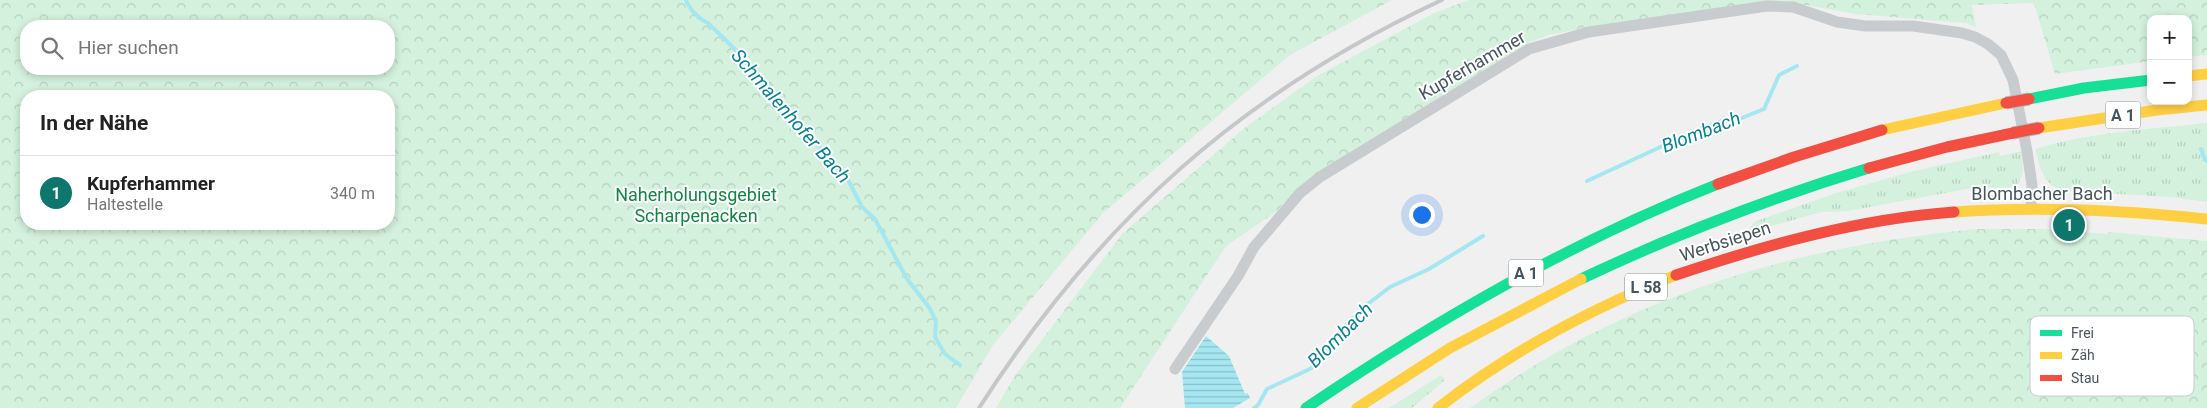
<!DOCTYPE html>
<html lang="de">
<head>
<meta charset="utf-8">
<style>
	body { margin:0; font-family:Roboto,sans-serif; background:#f6f6f6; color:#222 }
	.controls { position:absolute; right:15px; top:15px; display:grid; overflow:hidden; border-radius:10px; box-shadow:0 2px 8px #0003 }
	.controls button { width:45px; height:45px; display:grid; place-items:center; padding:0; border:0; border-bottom:1px solid #e0e0e0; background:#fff; color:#222; font:25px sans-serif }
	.you { position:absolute; left:1421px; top:214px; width:18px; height:18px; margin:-12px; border:4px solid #fff; border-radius:50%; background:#1a73e8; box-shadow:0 0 0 8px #1a73e833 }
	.badge { display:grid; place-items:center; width:32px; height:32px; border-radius:50%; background:#0f766e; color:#fff; font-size:16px; font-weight:700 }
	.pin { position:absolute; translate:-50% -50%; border:2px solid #fff; box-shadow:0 1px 5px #0006 }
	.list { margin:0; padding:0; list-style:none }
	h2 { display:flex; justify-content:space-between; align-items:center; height:65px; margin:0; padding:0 20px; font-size:21px }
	h2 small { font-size:16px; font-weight:400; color:#767676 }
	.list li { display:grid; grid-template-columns:32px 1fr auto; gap:15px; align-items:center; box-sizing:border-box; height:75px; padding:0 20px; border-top:1px solid #e0e0e0 }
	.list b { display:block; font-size:19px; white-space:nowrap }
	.list p { margin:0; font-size:16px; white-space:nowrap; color:#767676 }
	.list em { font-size:16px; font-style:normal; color:#767676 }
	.icon { flex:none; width:28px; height:28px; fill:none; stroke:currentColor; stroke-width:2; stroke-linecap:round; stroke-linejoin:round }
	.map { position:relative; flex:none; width:2207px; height:408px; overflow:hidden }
	.search { position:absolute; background:#fff; box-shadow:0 2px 8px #0003; left:20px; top:20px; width:375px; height:55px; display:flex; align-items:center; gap:12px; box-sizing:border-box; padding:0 18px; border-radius:20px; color:#767676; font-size:19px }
	.panel { position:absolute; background:#fff; box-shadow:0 2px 8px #0003; left:20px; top:90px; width:375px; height:140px; border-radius:20px }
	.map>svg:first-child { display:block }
	.grass { fill:url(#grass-tufts) }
	.forest { fill:url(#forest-crowns); fill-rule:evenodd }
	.water { fill:url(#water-rules) }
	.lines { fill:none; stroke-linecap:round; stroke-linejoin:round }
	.stream { stroke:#a5e7f1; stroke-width:4 }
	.street { stroke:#c9cccf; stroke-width:11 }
	.fast { stroke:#16e098; stroke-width:11 }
	.slow { stroke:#ffcf43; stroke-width:11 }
	.jam { stroke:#f24e42; stroke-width:11 }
	.rail { stroke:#c5c7c9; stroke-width:4 }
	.jam-bridge-casing { stroke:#b4bbc0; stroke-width:13; stroke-linecap:butt }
	.jam-bridge { stroke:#f24e42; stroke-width:11 }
	.labels { text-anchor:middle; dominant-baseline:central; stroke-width:4; stroke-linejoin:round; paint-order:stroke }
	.shield { fill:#fff; stroke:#7e888e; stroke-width:1 }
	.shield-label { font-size:16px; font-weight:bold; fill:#46555e }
	.street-label { font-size:18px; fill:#46555e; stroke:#fff }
	.park-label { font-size:18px; fill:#118643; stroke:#fff }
	.water-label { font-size:19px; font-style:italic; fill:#058194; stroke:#fff }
	.key { fill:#fff; stroke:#c8cccf; stroke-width:1 }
	.key-label { font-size:14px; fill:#46555e }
</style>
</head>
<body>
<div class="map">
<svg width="2207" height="408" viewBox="0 0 2207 408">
	<defs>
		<pattern id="grass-tufts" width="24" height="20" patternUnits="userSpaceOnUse" patternTransform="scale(1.25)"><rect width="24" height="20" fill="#d3f1dc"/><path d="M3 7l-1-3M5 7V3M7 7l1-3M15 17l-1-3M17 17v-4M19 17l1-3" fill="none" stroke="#b6d1bf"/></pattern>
		<pattern id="forest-crowns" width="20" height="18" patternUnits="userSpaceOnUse" patternTransform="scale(1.25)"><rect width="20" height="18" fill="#d3f1dc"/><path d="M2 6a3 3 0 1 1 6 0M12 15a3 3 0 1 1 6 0" fill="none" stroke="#b6d1bf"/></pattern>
		<pattern id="water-rules" width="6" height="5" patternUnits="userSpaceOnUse" patternTransform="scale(1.25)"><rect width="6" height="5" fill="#a5e7f1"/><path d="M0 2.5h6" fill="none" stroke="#88bec6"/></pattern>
	</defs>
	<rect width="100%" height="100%" fill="#f1f0f0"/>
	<!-- grass -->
	<path class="grass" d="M 2207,123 L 2207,202 L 2171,197 L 2064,191 C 2043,185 2040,168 2035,149 C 2090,132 2150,129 2207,123 Z
		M 2022,151 L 2023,172 L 2017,187 L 1967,189 L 1848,211 L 1821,212 L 1747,233 L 1754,222 L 1833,194 L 1910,172 L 1999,152 L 2000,156 Z
		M 1441,375 L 1445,380 L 1412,408 L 1389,408 Z"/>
	<!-- forest -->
	<path class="forest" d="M 0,0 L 1392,0 L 1290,55 L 1103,213 L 993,345 L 956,408 L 0,408 ZM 389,26 L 389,69 L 26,69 L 26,26 ZM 389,96 L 389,224 L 26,224 L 26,96 Z
		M 1469,0 L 2207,0 L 2207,55 L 2188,57 L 2188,19 L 2151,19 L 2151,61 L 2055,74 L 2034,3 L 1972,5 L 1976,27 L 1965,23 L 1856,14 L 1784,1 L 1604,25 L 1548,35 L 1530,42 L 1415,113 L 1285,202 L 1277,211 L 1226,246 L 1120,408 L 996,408 L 1016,374 L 1123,233 L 1247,126 L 1317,76 L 1434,13 Z
		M 1977,229 L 2044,229 L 2106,234 L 2109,232 L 2207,241 L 2207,408 L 1470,408 C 1623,297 1790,247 1977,229 Z"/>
	<!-- water -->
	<path class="water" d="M 1206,336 L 1229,356 L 1245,394 L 1248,393 L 1250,398 L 1233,408 L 1185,408 L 1182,372 Z"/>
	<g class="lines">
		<!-- stream -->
		<path class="stream" d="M 686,0 C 689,9 700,20 708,23 L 744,58 L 751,72 L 767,83 L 776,98 L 789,109 L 797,121 L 808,130 L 828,160 L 848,180 L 862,207 L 875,219 L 907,279 L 929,307 L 936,321 L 935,337 L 945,354 L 960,365
			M 2201,149 L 2205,160 L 2207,161
			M 1587,181 L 1695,131 L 1722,121 L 1742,118 L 1764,109 L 1779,75 L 1797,66
			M 1254,408 L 1258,405 L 1267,389 L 1312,368 L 1341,331 L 1364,307 L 1390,287 L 1429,269 L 1483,236"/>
		<!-- street -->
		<path class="street" d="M 1175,369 L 1238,276 L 1254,247 L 1300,193 L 1320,177 L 1529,49 L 1589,32 L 1767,6 L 1793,7 L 1837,22 L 1865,26 L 1913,26 L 1962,33 L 1975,37 L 1988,44 L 2001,55 L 2013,80 L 2027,151 L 2032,185 L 2031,207"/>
		<!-- fast -->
		<path class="fast" d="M 2029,99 L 2084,88 L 2151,80
			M 1581,279 C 1674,235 1770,198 1869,168
			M 1306,408 C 1436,320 1571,242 1718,184"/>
		<!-- slow -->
		<path class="slow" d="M 2188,76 L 2207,74
			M 2039,128 L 2157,110 L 2207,105
			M 1882,130 L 2006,103
			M 1954,212 C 2039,206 2122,210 2207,219
			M 1357,408 L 1450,348 L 1581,279
			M 1438,408 C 1511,351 1590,309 1676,275"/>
		<!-- jam -->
		<path class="jam" d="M 1869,168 L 1947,147 L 2013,133
			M 1718,184 L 1794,157 L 1882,130
			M 1676,275 C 1766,245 1858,219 1954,212"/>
		<!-- rail -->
		<path class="rail" d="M 979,408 C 1099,221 1240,94 1442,0"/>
		<defs>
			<path id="jam-bridge" d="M 2006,103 L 2029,99
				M 2013,133 L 2039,128"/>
		</defs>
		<!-- jam-bridge casing -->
		<use href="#jam-bridge" class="jam-bridge-casing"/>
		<!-- jam-bridge -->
		<use href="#jam-bridge" class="jam-bridge"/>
	</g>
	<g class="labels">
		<!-- shield labels -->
		<g class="shield">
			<rect x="2105.5" y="101.5" width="35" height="27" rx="4"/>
			<rect x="1508.5" y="259.5" width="35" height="27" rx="4"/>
			<rect x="1625" y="273.5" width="42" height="27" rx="4"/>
		</g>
		<g class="shield-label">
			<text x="2123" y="115">A 1</text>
			<text x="1526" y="273">A 1</text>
			<text x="1646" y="287">L 58</text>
		</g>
		<!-- street labels -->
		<g class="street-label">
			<text transform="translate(1472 65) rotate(-30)">Kupferhammer</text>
			<text x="2042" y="193">Blombacher Bach</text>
			<text transform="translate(1725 241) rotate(-18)">Werbsiepen</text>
		</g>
		<!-- park labels -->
		<g class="park-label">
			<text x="696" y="194">Naherholungsgebiet<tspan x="696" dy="21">Scharpenacken</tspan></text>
		</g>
		<!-- water labels -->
		<g class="water-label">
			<text transform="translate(791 116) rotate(49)">Schmalenhofer Bach</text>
			<text transform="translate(1701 132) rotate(-21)">Blombach</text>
			<text transform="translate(1340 335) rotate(-45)">Blombach</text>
		</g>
	</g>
	<!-- legend -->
	<rect x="2030" y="316" width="164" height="80" rx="8" class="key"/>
	<rect x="2040" y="330" width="22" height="6" fill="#16e098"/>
	<rect x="2040" y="352" width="22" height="7" fill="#ffcf43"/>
	<rect x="2040" y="375" width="22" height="6" fill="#f24e42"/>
	<g class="key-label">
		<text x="2071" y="338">Frei</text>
		<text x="2071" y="360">Zäh</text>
		<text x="2071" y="383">Stau</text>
	</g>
</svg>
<div class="controls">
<button>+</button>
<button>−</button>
</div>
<div class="you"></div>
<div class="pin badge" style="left:2069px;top:225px">1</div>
<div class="search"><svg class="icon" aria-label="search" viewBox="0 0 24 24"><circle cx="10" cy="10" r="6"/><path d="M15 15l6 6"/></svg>Hier suchen</div>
<section class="panel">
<h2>In der Nähe<small></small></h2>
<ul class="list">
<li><span class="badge">1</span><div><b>Kupferhammer</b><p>Haltestelle</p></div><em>340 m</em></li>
</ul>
</section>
</div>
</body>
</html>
